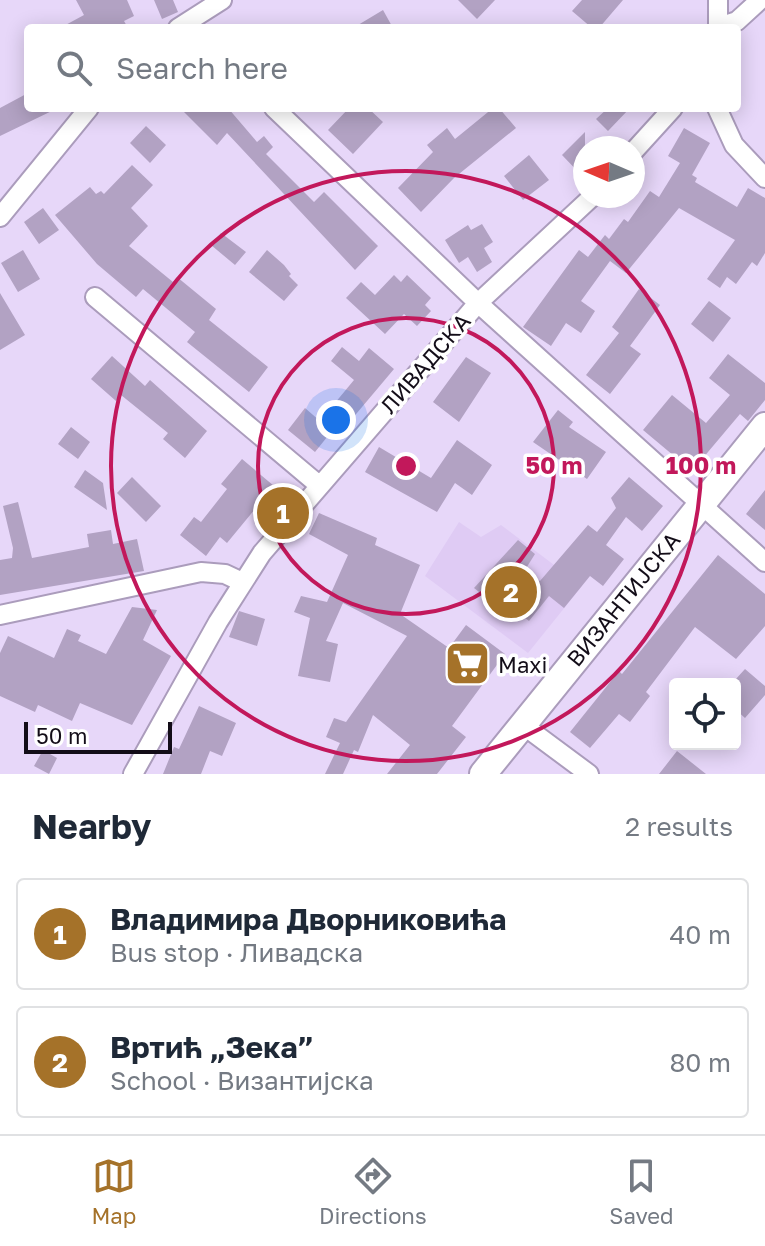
<!DOCTYPE html>
<html lang="en">
<head>
<meta charset="utf-8">
<style>
	body { margin:0; font-family:"Golos Text",sans-serif; background:#f6f6f7; color:#1f2937 }
	.controls { position:absolute; right:24px; bottom:24px; display:grid; overflow:hidden; border-radius:8px; box-shadow:0 4px 20px #0003 }
	.controls button { width:72px; height:72px; display:grid; place-items:center; padding:0; border:0; border-bottom:2px solid #e0e1e3; background:#fff; color:#1f2937; font:40px sans-serif }
	.compass { position:absolute; left:573px; top:136px; width:72px; height:72px; border-radius:50%; background:#fff; box-shadow:0 4px 20px #0003; rotate:272deg }
	.scale { position:absolute; left:24px; bottom:20px; width:148px; box-sizing:border-box; padding-left:8px; border:4px solid #130d18; border-top:0; font-size:22px; line-height:28px; white-space:nowrap; color:#130d18; -webkit-text-stroke:6px #fff; paint-order:stroke }
	.you { position:absolute; left:336px; top:420px; width:28px; height:28px; margin:-20px; border:6px solid #fff; border-radius:50%; background:#1a73e8; box-shadow:0 0 0 12px #1a73e833 }
	.badge { display:grid; place-items:center; width:52px; height:52px; border-radius:50%; background:#a57229; color:#fff; font-size:26px; font-weight:700 }
	.pin { position:absolute; translate:-50% -50%; border:4px solid #fff; box-shadow:0 2px 8px #0006 }
	.list { margin:0; padding:0; list-style:none }
	h2 { display:flex; justify-content:space-between; align-items:center; height:104px; margin:0; padding:0 32px; font-size:34px }
	h2 small { font-size:26px; font-weight:400; color:#747a83 }
	.list li { display:grid; grid-template-columns:52px 1fr auto; gap:24px; align-items:center; box-sizing:border-box; height:112px; margin:0 16px 16px; padding:0 16px; border:2px solid #e0e1e3; border-radius:8px }
	.list b { display:block; font-size:30px; white-space:nowrap }
	.list p { margin:0; font-size:26px; white-space:nowrap; color:#747a83 }
	.list em { font-size:26px; font-style:normal; color:#747a83 }
	.icon { flex:none; width:44px; height:44px; fill:none; stroke:currentColor; stroke-width:2; stroke-linecap:round; stroke-linejoin:round }
	.map { position:relative; flex:none; width:765px; height:774px; overflow:hidden }
	.search { position:absolute; background:#fff; box-shadow:0 4px 20px #0003; left:24px; right:24px; top:24px; height:88px; display:flex; align-items:center; gap:20px; box-sizing:border-box; padding:0 28px; border-radius:8px; color:#747a83; font-size:30px }
	.sheet { height:360px; background:#fff }
	nav { display:flex; justify-content:space-around; align-items:center; box-sizing:border-box; height:112px; border-top:2px solid #e0e1e3; background:#fff; font-size:22px; color:#747a83 }
	nav a { display:grid; justify-items:center; gap:4px }
	nav .on { color:#a57229 }
	.map>svg:first-child { display:block }
	.built { fill:#dfcbf4 }
	.building { fill:#b2a2c3 }
	.lines { fill:none; stroke-linecap:round; stroke-linejoin:round }
	.street-casing { stroke:#ab9cbc; stroke-width:22 }
	.secondary-casing { stroke:#ab9cbc; stroke-width:30 }
	.street { stroke:#fff; stroke-width:18 }
	.secondary { stroke:#fff; stroke-width:26 }
	.ring { fill:none; stroke:#c2185b; stroke-width:4 }
	.labels { text-anchor:middle; dominant-baseline:central; stroke-width:7; stroke-linejoin:round; paint-order:stroke }
	.street-label { font-size:22px; fill:#130d18; stroke:#fff }
	.poi-label { font-size:22px; fill:#130d18; stroke:#fff; text-anchor:start }
	.centre { fill:#c2185b; stroke:#fff; stroke-width:4 }
	.ring-label { font-size:24px; text-anchor:middle; font-weight:bold; fill:#c2185b; stroke:#fff; stroke-width:7; stroke-linejoin:round; paint-order:stroke }
</style>
</head>
<body>
<div class="map">
<svg width="765" height="774" viewBox="0 0 765 774">
	<rect width="100%" height="100%" fill="#e7d7f9"/>
	<!-- built -->
	<path class="built" d="M 459,522 L 481,537 L 501,525 L 582,586 L 528,653 L 425,576 Z"/>
	<!-- building -->
	<path class="building" d="M 76,0 L 127,0 L 134,16 L 124,21 L 128,28 L 60,28 L 84,15 Z
		M 154,0 L 173,0 L 178,12 L 162,19 Z
		M 458,0 L 495,0 L 477,19 Z
		M 582,0 L 623,0 L 599,28 L 592,28 L 572,11 Z
		M 383,10 L 393,28 L 353,28 Z
		M 28,93 L 28,108 L 58,108 L 0,136 L 0,108 Z
		M 180,108 L 228,108 L 257,142 L 264,136 L 273,147 L 266,154 L 314,202 L 324,192 L 378,246 L 355,270 L 227,133 L 217,145 Z
		M 349,108 L 368,108 L 383,122 L 353,154 L 328,130 Z
		M 493,108 L 499,108 L 516,128 L 454,178 L 421,212 L 398,188 L 433,152 L 427,145 L 447,128 L 455,139 Z
		M 608,108 L 630,108 L 608,131 L 596,119 Z
		M 146,126 L 166,145 L 150,163 L 130,143 Z
		M 684,128 L 710,143 L 692,175 L 697,178 L 695,182 L 737,207 L 748,188 L 765,198 L 765,253 L 757,266 L 752,262 L 736,284 L 727,277 L 720,288 L 707,279 L 735,240 L 679,208 L 626,273 L 610,261 L 581,301 L 595,311 L 581,333 L 566,323 L 551,346 L 523,327 L 579,250 L 588,257 L 605,235 L 609,239 L 624,219 L 628,222 L 650,191 L 659,197 L 680,163 L 668,156 Z
		M 585,132 L 585,179 L 562,155 Z
		M 529,155 L 549,180 L 523,200 L 504,176 Z
		M 132,165 L 153,185 L 131,208 L 148,226 L 129,246 L 173,282 L 177,277 L 216,309 L 209,320 L 268,367 L 249,392 L 187,342 L 195,332 L 143,289 L 136,297 L 97,264 L 55,215 L 90,187 L 96,194 L 101,191 L 104,194 Z
		M 43,208 L 59,230 L 39,244 L 24,222 Z
		M 482,224 L 493,242 L 484,248 L 492,262 L 477,272 L 468,257 L 459,263 L 445,240 L 468,225 L 471,230 Z
		M 221,233 L 246,252 L 235,265 L 211,245 Z
		M 23,250 L 40,279 L 18,292 L 1,263 Z
		M 267,250 L 284,265 L 291,274 L 289,276 L 298,285 L 284,301 L 249,272 Z
		M 394,275 L 401,282 L 407,275 L 431,298 L 425,305 L 431,311 L 417,326 L 404,314 L 385,334 L 346,298 L 361,282 L 375,295 Z
		M 639,289 L 660,305 L 630,346 L 641,354 L 610,394 L 586,375 L 619,333 L 612,327 Z
		M 0,293 L 25,335 L 0,350 Z
		M 709,301 L 731,318 L 713,342 L 691,324 Z
		M 342,347 L 359,361 L 369,348 L 394,369 L 346,426 L 340,421 L 315,452 L 288,430 L 305,408 L 320,421 L 354,380 L 331,361 Z
		M 728,354 L 765,383 L 765,400 L 748,421 L 740,414 L 692,471 L 643,430 L 672,395 L 706,423 L 730,395 L 709,378 Z
		M 112,356 L 145,386 L 150,380 L 207,431 L 185,458 L 163,439 L 168,433 L 121,395 L 116,401 L 91,379 Z
		M 466,357 L 491,373 L 459,422 L 433,402 Z
		M 558,410 L 573,422 L 569,427 L 606,452 L 587,479 L 533,442 Z
		M 71,427 L 90,442 L 78,459 L 58,444 Z
		M 457,440 L 492,465 L 472,495 L 455,483 L 437,512 L 365,472 L 379,447 L 431,478 Z
		M 242,459 L 274,486 L 227,543 L 220,537 L 206,556 L 180,535 L 194,517 L 201,522 L 227,489 L 221,484 Z
		M 85,470 L 103,483 L 107,510 L 74,487 Z
		M 132,477 L 161,506 L 146,522 L 117,493 Z
		M 629,477 L 663,506 L 642,531 L 626,517 L 606,545 L 624,559 L 603,586 L 590,576 L 564,608 L 549,596 L 529,621 L 497,595 L 492,602 L 474,588 L 518,540 L 535,554 L 525,570 L 540,581 L 588,525 L 597,532 L 616,508 L 611,498 Z
		M 765,490 L 765,530 L 746,514 Z
		M 18,502 L 32,558 L 89,547 L 87,534 L 111,530 L 113,544 L 137,539 L 144,571 L 0,595 L 0,560 L 12,558 L 13,548 L 3,506 Z
		M 319,513 L 377,538 L 375,545 L 420,565 L 400,614 L 449,648 L 466,625 L 505,654 L 452,726 L 466,737 L 437,774 L 387,774 L 410,745 L 373,715 L 358,752 L 354,750 L 343,774 L 325,774 L 340,743 L 326,737 L 334,718 L 346,722 L 407,636 L 343,603 L 326,641 L 338,644 L 330,682 L 298,676 L 310,618 L 294,612 L 301,596 L 327,602 L 348,555 L 309,534 Z
		M 718,555 L 765,594 L 765,626 L 736,659 L 695,627 L 646,692 L 650,696 L 630,722 L 619,714 L 590,748 L 570,732 L 619,671 L 622,674 Z
		M 132,607 L 157,610 L 143,640 L 171,656 L 132,725 L 80,703 L 72,721 L 38,705 L 35,712 L 0,696 L 0,653 L 8,636 L 54,658 L 67,629 L 81,635 L 78,641 L 106,654 Z
		M 239,611 L 265,619 L 257,646 L 229,637 Z
		M 745,669 L 765,686 L 765,695 L 745,718 L 735,709 L 735,680 Z
		M 199,706 L 236,723 L 222,756 L 210,751 L 201,774 L 163,774 L 174,747 L 179,749 Z
		M 43,750 L 57,758 L 49,774 L 34,766 Z
		M 677,751 L 706,774 L 659,774 Z"/>
	<g class="lines">
		<defs>
			<path id="street" d="M 718,27 L 737,21 L 760,0
				M 178,28 L 222,0
				M 718,28 L 718,0
				M 274,108 L 478,303 L 765,562
				M 717,108 L 734,145 L 765,178
				M 633,152 L 673,108
				M 0,217 L 89,108
				M 95,297 L 320,486
				M 0,615 L 201,572 L 225,574 L 242,582
				M 523,725 L 589,774
				M 133,774 L 218,622 L 262,553 L 478,303 L 593,196"/>
			<path id="secondary" d="M 483,774 L 765,426"/>
		</defs>
		<!-- street casing -->
		<use href="#street" class="street-casing"/>
		<!-- secondary casing -->
		<use href="#secondary" class="secondary-casing"/>
		<!-- street -->
		<use href="#street" class="street"/>
		<!-- secondary -->
		<use href="#secondary" class="secondary"/>
	</g>
	<!-- distance rings -->
	<g class="ring">
		<circle cx="406" cy="466" r="148"/>
		<circle cx="406" cy="466" r="295"/>
	</g>
	<!-- icons -->
	<defs>
		<symbol id="supermarket-square" viewBox="-11 -11 22 22"><rect x="-9" y="-9" width="18" height="18" rx="4" fill="#a57229" stroke="#fff"/><path d="M-6-5.5h2.5l.6 2H6L4.5 2H-2.5L-4.4-4H-6ZM-1.5 3.2a1.3 1.3 0 1 0 .1 0ZM3 3.2a1.3 1.3 0 1 0 .1 0Z" fill="#fff"/></symbol>
	</defs>
	<g fill-rule="evenodd">
		<use href="#supermarket-square" x="442" y="638" width="51" height="51"/>
	</g>
	<g class="labels">
		<!-- street labels -->
		<g class="street-label">
			<text transform="translate(425 363) rotate(-49)">ЛИВАДСКА</text>
			<text transform="translate(623 599) rotate(-51)">ВИЗАНТИЈСКА</text>
		</g>
		<!-- poi labels -->
		<g class="poi-label">
			<text x="498" y="664">Maxi</text>
		</g>
	</g>
	<circle cx="406" cy="466" r="12" class="centre"/>
	<g class="ring-label">
		<text x="554" y="474">50 m</text>
		<text x="701" y="474">100 m</text>
	</g>
</svg>
<div class="controls">
<button><svg class="icon" aria-label="locate" viewBox="0 0 24 24"><circle cx="12" cy="12" r="6"/><path d="M12 2v4M12 18v4M2 12h4M18 12h4"/></svg></button>
</div>
<svg class="compass" viewBox="-18 -18 36 36"><path d="M0-13l5 13h-10z" fill="#e53935"/><path d="M0 13l5-13h-10z" fill="#747a83"/></svg>
<div class="scale">50 m</div>
<div class="you"></div>
<div class="pin badge" style="left:283px;top:513px">1</div>
<div class="pin badge" style="left:511px;top:592px">2</div>
<div class="search"><svg class="icon" aria-label="search" viewBox="0 0 24 24"><circle cx="10" cy="10" r="6"/><path d="M15 15l6 6"/></svg>Search here</div>
</div>
<section class="sheet">
<h2>Nearby<small>2 results</small></h2>
<ul class="list">
<li><span class="badge">1</span><div><b>Владимира Дворниковића</b><p>Bus stop · Ливадска</p></div><em>40 m</em></li>
<li><span class="badge">2</span><div><b>Вртић „Зека”</b><p>School · Византијска</p></div><em>80 m</em></li>
</ul>
</section>
<nav>
<a class="on"><svg class="icon" aria-label="map" viewBox="0 0 24 24"><path d="M3 6l6-2 6 2 6-2v14l-6 2-6-2-6 2zM9 4v14M15 6v14"/></svg>Map</a>
<a><svg class="icon" aria-label="directions" viewBox="0 0 24 24"><path d="M12 3l9 9-9 9-9-9zM9 14v-3h6M13 9l2 2-2 2"/></svg>Directions</a>
<a><svg class="icon" aria-label="saved" viewBox="0 0 24 24"><path d="M7 4h10v16l-5-4-5 4z"/></svg>Saved</a>
</nav>
</body>
</html>
